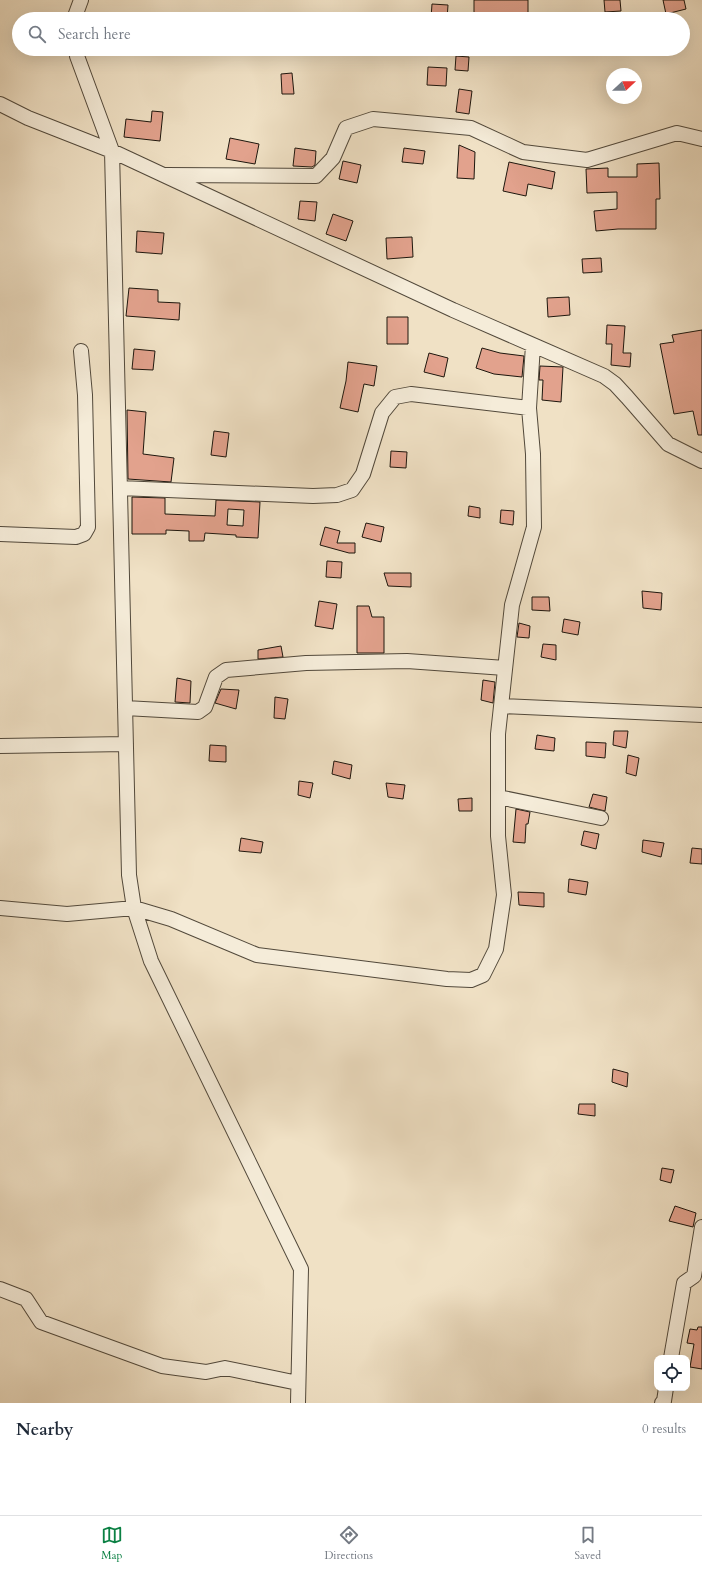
<!DOCTYPE html>
<html lang="en">
<head>
<meta charset="utf-8">
<style>
	body { margin:0; font-family:Cardo,serif; background:#f2f2f3; color:#1f2937 }
	.controls { position:absolute; right:12px; bottom:12px; display:grid; overflow:hidden; border-radius:8px; box-shadow:0 4px 16px #0002 }
	.controls button { width:36px; height:36px; display:grid; place-items:center; padding:0; border:0; border-bottom:1px solid #e0e1e3; background:#fff; color:#1f2937; font:20px sans-serif }
	.compass { position:absolute; left:606px; top:68px; width:36px; height:36px; border-radius:50%; background:#fff; box-shadow:0 4px 16px #0002; rotate:68deg }
	.list { margin:0; padding:0; list-style:none }
	h2 { display:flex; justify-content:space-between; align-items:center; height:52px; margin:0; padding:0 16px; font-size:17px }
	h2 small { font-size:13px; font-weight:400; color:#747a83 }
	.icon { flex:none; width:22px; height:22px; fill:none; stroke:currentColor; stroke-width:2; stroke-linecap:round; stroke-linejoin:round }
	.map { position:relative; flex:none; width:702px; height:1403px; overflow:hidden }
	.search { position:absolute; background:#fff; box-shadow:0 4px 16px #0002; left:12px; right:12px; top:12px; height:44px; display:flex; align-items:center; gap:10px; box-sizing:border-box; padding:0 14px; border-radius:22px; color:#747a83; font-size:15px }
	.sheet { height:112px; background:#fff }
	nav { display:flex; justify-content:space-around; align-items:center; box-sizing:border-box; height:56px; border-top:1px solid #e0e1e3; background:#fff; font-size:11px; color:#747a83 }
	nav a { display:grid; justify-items:center; gap:2px }
	nav .on { color:#0b8043 }
	.map>svg:first-child { display:block }
	.building { fill:#e2a28d; stroke:#1d160d; fill-rule:evenodd }
	.lines { fill:none; stroke-linecap:round; stroke-linejoin:round }
	.minor-casing { stroke:#52493b; stroke-width:16 }
	.minor { stroke:#f5ecd9; stroke-width:14 }
</style>
</head>
<body>
<div class="map">
<svg width="702" height="1403" viewBox="0 0 702 1403">
	<rect width="100%" height="100%" fill="#f0e1c5"/>
	<filter id="stains"><feTurbulence type="fractalNoise" baseFrequency=".005" numOctaves="4"/><feColorMatrix values="0 0 0 0 .2 0 0 0 0 .09 0 0 0 0 .02 0 0 0 .5 -.17"/></filter>
	<radialGradient id="worn" r=".72"><stop offset=".6" stop-color="#630" stop-opacity="0"/><stop offset="1" stop-color="#630" stop-opacity=".3"/></radialGradient>
	<!-- building -->
	<path class="building" d="M 474,0 L 528,0 L 528,14 L 474,15 Z
		M 604,0 L 620,0 L 621,11 L 605,12 Z
		M 663,0 L 684,0 L 686,9 L 666,14 Z
		M 432,4 L 448,5 L 447,19 L 431,18 Z
		M 456,56 L 469,57 L 468,71 L 455,70 Z
		M 428,67 L 447,68 L 446,86 L 427,85 Z
		M 292,73 L 294,94 L 282,94 L 281,74 Z
		M 459,89 L 472,91 L 469,114 L 456,112 Z
		M 152,111 L 163,112 L 160,141 L 124,137 L 126,119 L 151,122 Z
		M 230,138 L 259,144 L 255,164 L 226,159 Z
		M 459,145 L 475,152 L 474,179 L 457,178 Z
		M 295,148 L 316,151 L 315,165 L 312,167 L 293,166 Z
		M 404,148 L 425,151 L 423,164 L 402,162 Z
		M 343,161 L 361,165 L 357,183 L 339,179 Z
		M 509,162 L 555,172 L 552,189 L 528,184 L 526,196 L 503,191 Z
		M 659,163 L 660,199 L 656,199 L 656,229 L 618,229 L 596,231 L 594,211 L 617,209 L 617,192 L 587,193 L 586,169 L 608,168 L 608,177 L 637,177 L 637,164 Z
		M 300,201 L 317,202 L 315,221 L 298,219 Z
		M 333,214 L 353,221 L 346,241 L 326,234 Z
		M 137,231 L 164,233 L 162,254 L 136,252 Z
		M 412,237 L 413,257 L 387,259 L 386,238 Z
		M 601,258 L 602,272 L 583,273 L 582,259 Z
		M 129,288 L 158,290 L 158,302 L 180,303 L 179,320 L 126,316 Z
		M 569,297 L 570,315 L 548,317 L 547,298 Z
		M 387,317 L 408,317 L 408,344 L 387,344 Z
		M 607,325 L 625,326 L 623,353 L 631,353 L 630,367 L 611,365 L 612,344 L 606,344 Z
		M 702,330 L 702,435 L 698,435 L 693,411 L 674,414 L 660,344 L 674,342 L 672,335 Z
		M 482,348 L 500,353 L 524,356 L 522,377 L 494,374 L 476,368 Z
		M 134,349 L 155,351 L 153,370 L 132,369 Z
		M 429,353 L 448,358 L 444,377 L 424,372 Z
		M 348,362 L 377,366 L 374,386 L 364,384 L 358,412 L 340,408 L 346,381 Z
		M 540,366 L 563,367 L 561,402 L 542,400 L 543,380 L 539,380 Z
		M 127,410 L 146,412 L 143,454 L 174,458 L 171,482 L 128,479 Z
		M 214,431 L 229,433 L 226,457 L 211,455 Z
		M 391,451 L 407,452 L 406,468 L 390,467 Z
		M 132,497 L 165,498 L 165,514 L 215,516 L 216,500 L 260,502 L 258,538 L 236,537 L 236,535 L 205,533 L 204,541 L 189,541 L 189,531 L 166,530 L 166,534 L 132,534 ZM 228,509 L 244,510 L 243,526 L 227,525 Z
		M 469,506 L 480,508 L 480,518 L 468,516 Z
		M 501,510 L 514,511 L 513,525 L 500,523 Z
		M 366,523 L 384,527 L 381,542 L 362,537 Z
		M 325,527 L 340,531 L 337,543 L 355,543 L 355,553 L 349,553 L 320,545 Z
		M 327,561 L 342,562 L 341,578 L 326,577 Z
		M 384,573 L 411,573 L 411,587 L 388,586 Z
		M 642,591 L 662,593 L 661,610 L 643,608 Z
		M 532,597 L 549,597 L 550,611 L 532,610 Z
		M 319,601 L 337,604 L 333,629 L 315,626 Z
		M 357,606 L 369,606 L 372,617 L 384,617 L 384,653 L 357,653 Z
		M 564,619 L 580,622 L 578,635 L 562,632 Z
		M 519,623 L 530,626 L 529,638 L 517,637 Z
		M 543,644 L 556,645 L 556,660 L 541,657 Z
		M 281,646 L 283,657 L 258,659 L 258,650 Z
		M 177,678 L 191,681 L 190,703 L 175,702 Z
		M 483,680 L 495,682 L 493,703 L 481,700 Z
		M 221,689 L 239,690 L 236,709 L 215,703 Z
		M 275,697 L 288,699 L 285,719 L 274,718 Z
		M 614,731 L 628,731 L 626,748 L 613,745 Z
		M 537,735 L 555,738 L 554,751 L 535,749 Z
		M 586,742 L 606,743 L 605,758 L 586,756 Z
		M 210,745 L 226,746 L 226,762 L 209,761 Z
		M 628,755 L 639,758 L 636,776 L 626,773 Z
		M 334,761 L 352,765 L 350,779 L 332,774 Z
		M 299,781 L 313,783 L 310,798 L 298,795 Z
		M 386,783 L 405,785 L 403,799 L 388,797 Z
		M 593,794 L 607,797 L 605,811 L 589,807 Z
		M 472,798 L 472,811 L 459,811 L 458,799 Z
		M 516,809 L 530,812 L 528,824 L 526,824 L 525,843 L 513,842 Z
		M 584,831 L 599,834 L 596,849 L 581,845 Z
		M 241,838 L 263,842 L 261,853 L 239,851 Z
		M 643,840 L 664,843 L 661,857 L 642,852 Z
		M 692,848 L 702,849 L 702,864 L 690,863 Z
		M 569,879 L 588,882 L 586,895 L 568,892 Z
		M 518,892 L 544,893 L 544,907 L 519,905 Z
		M 613,1069 L 628,1073 L 627,1087 L 612,1082 Z
		M 579,1104 L 595,1104 L 595,1116 L 578,1114 Z
		M 662,1168 L 674,1170 L 671,1183 L 660,1180 Z
		M 675,1206 L 696,1213 L 693,1227 L 669,1221 Z
		M 698,1327 L 702,1327 L 702,1369 L 690,1367 L 694,1344 L 687,1343 L 690,1329 L 697,1330 Z"/>
	<g class="lines">
		<defs>
			<path id="minor" d="M 74,19 L 81,0
				M 77,49 L 77,56 L 112,151 L 129,875 L 134,908 L 151,961 L 301,1269 L 298,1403
				M 0,104 L 28,118 L 112,151 L 453,310 L 604,376 L 615,384 L 627,397 L 668,444 L 702,461
				M 166,175 L 316,176 L 333,158 L 346,128 L 373,119 L 471,128 L 523,152 L 587,160 L 677,133 L 702,139
				M 120,488 L 313,496 L 337,495 L 352,490 L 363,474 L 382,413 L 395,397 L 411,394 L 529,408
				M 0,534 L 76,537 L 84,534 L 88,527 L 85,395 L 81,351
				M 501,706 L 702,715
				M 125,708 L 198,712 L 205,707 L 216,677 L 226,670 L 306,663 L 407,661 L 505,668
				M 0,746 L 126,744
				M 498,797 L 601,818
				M 0,908 L 67,914 L 134,908 L 171,919 L 257,955 L 447,979 L 471,980 L 483,975 L 496,949 L 504,895 L 498,836 L 498,734 L 512,605 L 534,527 L 533,454 L 529,408 L 533,345
				M 0,1289 L 26,1299 L 41,1322 L 162,1366 L 206,1372 L 225,1368 L 298,1383
				M 671,1358 L 684,1283 L 694,1276 L 702,1227
				M 662,1403 L 664,1401 L 666,1388"/>
		</defs>
		<!-- minor casing -->
		<use href="#minor" class="minor-casing"/>
		<!-- minor -->
		<use href="#minor" class="minor"/>
	</g>
	<rect width="100%" height="100%" filter="url(#stains)"/>
	<rect width="100%" height="100%" fill="url(#worn)"/>
</svg>
<div class="controls">
<button><svg class="icon" aria-label="locate" viewBox="0 0 24 24"><circle cx="12" cy="12" r="6"/><path d="M12 2v4M12 18v4M2 12h4M18 12h4"/></svg></button>
</div>
<svg class="compass" viewBox="-18 -18 36 36"><path d="M0-13l5 13h-10z" fill="#e53935"/><path d="M0 13l5-13h-10z" fill="#747a83"/></svg>
<div class="search"><svg class="icon" aria-label="search" viewBox="0 0 24 24"><circle cx="10" cy="10" r="6"/><path d="M15 15l6 6"/></svg>Search here</div>
</div>
<section class="sheet">
<h2>Nearby<small>0 results</small></h2>
<ul class="list">
</ul>
</section>
<nav>
<a class="on"><svg class="icon" aria-label="map" viewBox="0 0 24 24"><path d="M3 6l6-2 6 2 6-2v14l-6 2-6-2-6 2zM9 4v14M15 6v14"/></svg>Map</a>
<a><svg class="icon" aria-label="directions" viewBox="0 0 24 24"><path d="M12 3l9 9-9 9-9-9zM9 14v-3h6M13 9l2 2-2 2"/></svg>Directions</a>
<a><svg class="icon" aria-label="saved" viewBox="0 0 24 24"><path d="M7 4h10v16l-5-4-5 4z"/></svg>Saved</a>
</nav>
</body>
</html>
